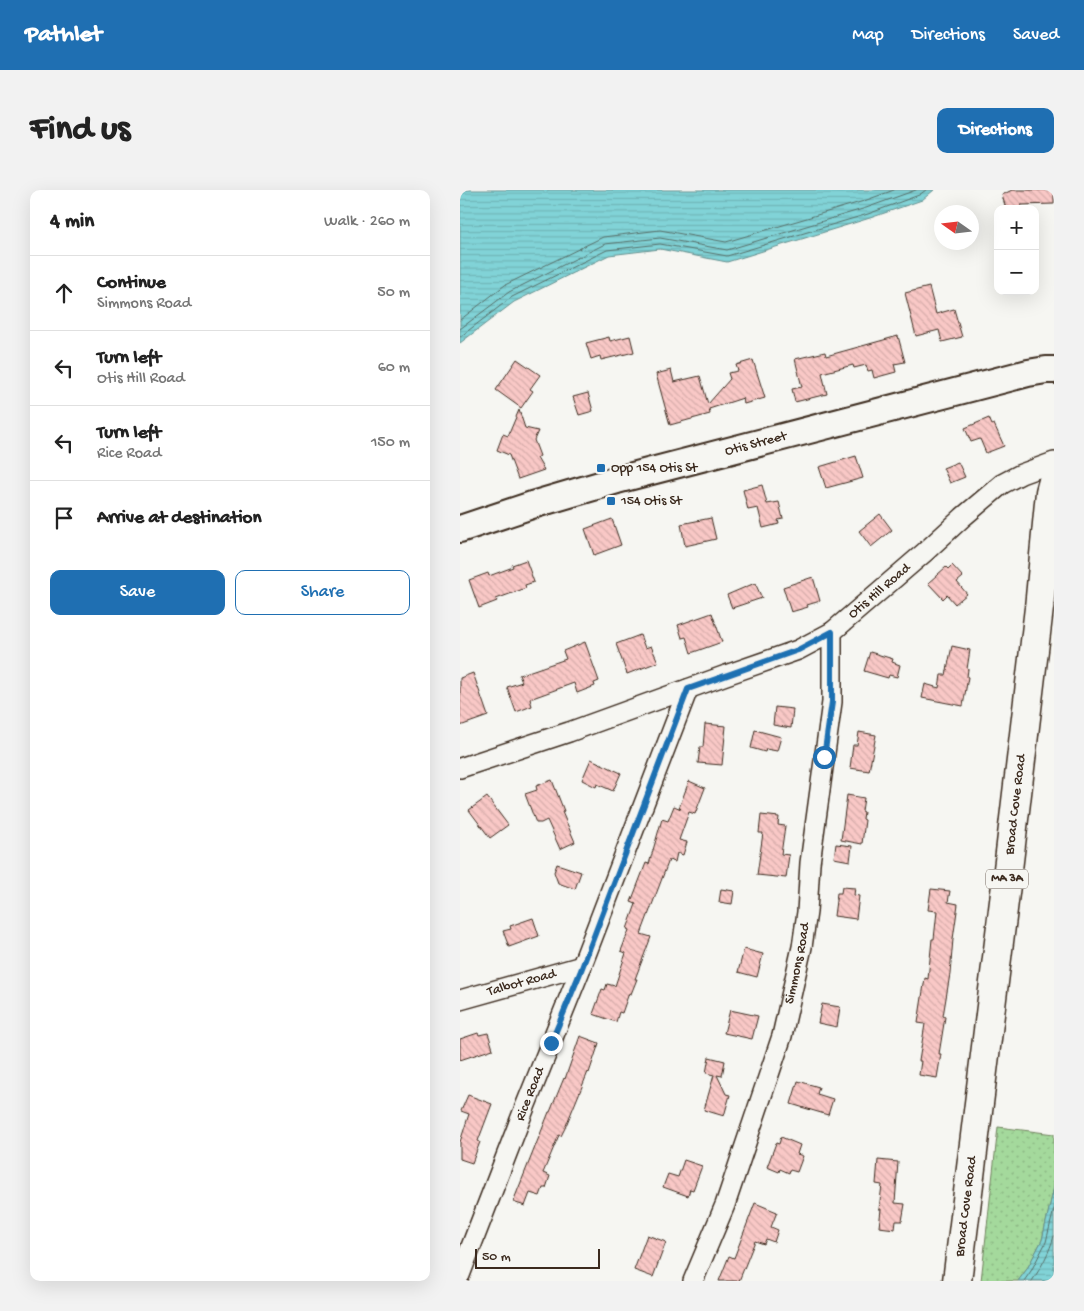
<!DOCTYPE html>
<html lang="en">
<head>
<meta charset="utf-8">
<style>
	body { margin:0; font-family:"Gochi Hand",sans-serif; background:#f2f2f2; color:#222 }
	.controls { position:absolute; right:15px; top:15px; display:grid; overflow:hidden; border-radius:10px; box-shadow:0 5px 20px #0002 }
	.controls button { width:45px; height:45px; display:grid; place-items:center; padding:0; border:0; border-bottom:1px solid #e0e0e0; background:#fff; color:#222; font:25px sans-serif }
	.compass { position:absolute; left:474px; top:15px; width:45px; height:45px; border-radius:50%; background:#fff; box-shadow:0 5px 20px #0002; rotate:284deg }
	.scale { position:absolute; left:15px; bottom:12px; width:125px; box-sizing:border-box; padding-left:5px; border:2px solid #3b2a1e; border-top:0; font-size:14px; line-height:18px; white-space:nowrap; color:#3b2a1e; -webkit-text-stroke:4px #f6f6f2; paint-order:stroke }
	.stop { position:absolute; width:15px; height:15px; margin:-11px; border:4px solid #1f6fb2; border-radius:50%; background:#fff }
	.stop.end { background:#1f6fb2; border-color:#fff; box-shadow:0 1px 5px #0008 }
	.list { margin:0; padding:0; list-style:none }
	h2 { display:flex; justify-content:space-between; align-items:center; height:65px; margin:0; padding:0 20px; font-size:21px }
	h2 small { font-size:16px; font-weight:400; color:#767676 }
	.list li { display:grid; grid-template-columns:32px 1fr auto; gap:15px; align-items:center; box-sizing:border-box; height:75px; padding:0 20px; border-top:1px solid #e0e0e0 }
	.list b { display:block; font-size:19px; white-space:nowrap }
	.list p { margin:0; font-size:16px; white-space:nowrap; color:#767676 }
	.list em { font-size:16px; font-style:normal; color:#767676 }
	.actions { display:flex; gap:10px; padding:15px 20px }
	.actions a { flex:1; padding:11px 0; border:1px solid #1f6fb2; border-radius:10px; text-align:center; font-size:18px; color:#1f6fb2 }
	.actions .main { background:#1f6fb2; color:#fff }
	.icon { flex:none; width:28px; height:28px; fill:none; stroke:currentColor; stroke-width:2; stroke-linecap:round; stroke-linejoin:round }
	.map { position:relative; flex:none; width:594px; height:1091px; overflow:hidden; border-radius:10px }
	header { display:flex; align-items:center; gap:30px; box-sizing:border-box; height:70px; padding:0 25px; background:#1f6fb2; color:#fff }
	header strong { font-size:24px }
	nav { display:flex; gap:28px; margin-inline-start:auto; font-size:18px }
	.intro { display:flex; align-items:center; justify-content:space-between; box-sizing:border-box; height:120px; padding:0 30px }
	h1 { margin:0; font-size:35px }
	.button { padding:12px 22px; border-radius:10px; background:#1f6fb2; color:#fff; font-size:18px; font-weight:700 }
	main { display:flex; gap:30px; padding:0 30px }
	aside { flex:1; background:#fff; border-radius:10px; box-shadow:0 5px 20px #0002 }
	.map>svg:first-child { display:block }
	.park { fill:url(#park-dots); stroke:#70825d }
	.water { fill:url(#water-rules); stroke:#658f8d }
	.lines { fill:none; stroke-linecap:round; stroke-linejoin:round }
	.shore { stroke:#576e68; stroke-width:1 }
	.building { fill:url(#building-back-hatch); stroke:#3b2a1e }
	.street-casing { stroke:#3b2a1e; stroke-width:22 }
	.secondary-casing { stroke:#3b2a1e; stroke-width:30 }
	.primary-casing { stroke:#3b2a1e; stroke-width:31 }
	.street { stroke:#f6f6f2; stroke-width:19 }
	.secondary { stroke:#f6f6f2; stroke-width:26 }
	.primary { stroke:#f6f6f2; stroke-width:28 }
	.route { stroke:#1f6fb2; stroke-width:6 }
	.poi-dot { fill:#1f6fb2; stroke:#f6f6f2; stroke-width:2 }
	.labels { text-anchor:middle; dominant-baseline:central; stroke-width:4; stroke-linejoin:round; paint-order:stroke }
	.shield { fill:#f6f6f2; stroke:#73675e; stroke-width:1 }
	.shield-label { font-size:12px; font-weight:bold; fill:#3b2a1e }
	.street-label { font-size:14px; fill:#3b2a1e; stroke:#f6f6f2 }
	.poi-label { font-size:14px; fill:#3b2a1e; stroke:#f6f6f2; text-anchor:start }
</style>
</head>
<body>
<header>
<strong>Pathlet</strong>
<nav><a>Map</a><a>Directions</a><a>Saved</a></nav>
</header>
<div class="intro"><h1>Find us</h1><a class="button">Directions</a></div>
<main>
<aside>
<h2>4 min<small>Walk · 260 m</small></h2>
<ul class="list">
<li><svg class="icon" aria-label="ahead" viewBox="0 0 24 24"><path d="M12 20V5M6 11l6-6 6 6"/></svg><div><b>Continue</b><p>Simmons Road</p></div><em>50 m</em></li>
<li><svg class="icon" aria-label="left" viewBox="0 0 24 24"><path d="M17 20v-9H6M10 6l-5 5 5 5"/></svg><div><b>Turn left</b><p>Otis Hill Road</p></div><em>60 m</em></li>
<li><svg class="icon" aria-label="left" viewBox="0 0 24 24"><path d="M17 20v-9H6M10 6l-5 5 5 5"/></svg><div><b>Turn left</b><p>Rice Road</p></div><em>150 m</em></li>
<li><svg class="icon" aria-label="arrive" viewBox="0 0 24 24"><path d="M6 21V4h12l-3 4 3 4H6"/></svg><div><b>Arrive at destination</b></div></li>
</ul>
<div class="actions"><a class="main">Save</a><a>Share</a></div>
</aside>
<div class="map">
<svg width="594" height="1091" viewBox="0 0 594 1091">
	<defs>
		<pattern id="park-dots" width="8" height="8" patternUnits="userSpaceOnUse" patternTransform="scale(1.25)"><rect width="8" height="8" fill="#a4d99c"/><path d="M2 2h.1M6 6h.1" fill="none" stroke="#8eba86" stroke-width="1.8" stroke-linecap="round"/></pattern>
		<pattern id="water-rules" width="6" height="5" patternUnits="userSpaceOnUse" patternTransform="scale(1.25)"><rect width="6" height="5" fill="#81d3d7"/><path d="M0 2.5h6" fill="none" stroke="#70b5b8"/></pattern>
		<pattern id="building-back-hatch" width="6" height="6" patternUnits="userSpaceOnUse" patternTransform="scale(1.25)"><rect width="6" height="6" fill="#f9c8c6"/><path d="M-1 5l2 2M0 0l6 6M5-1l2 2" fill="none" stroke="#d6acaa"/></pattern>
	</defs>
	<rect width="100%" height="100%" fill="#f6f6f2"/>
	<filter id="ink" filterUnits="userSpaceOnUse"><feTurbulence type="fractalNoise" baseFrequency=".02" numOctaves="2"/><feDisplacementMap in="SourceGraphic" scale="10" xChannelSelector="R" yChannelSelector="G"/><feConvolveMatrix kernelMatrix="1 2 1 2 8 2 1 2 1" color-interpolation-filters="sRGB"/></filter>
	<g filter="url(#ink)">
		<!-- park -->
		<path class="park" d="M 538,937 L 594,944 L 594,997 L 582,1050 L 567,1079 L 558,1091 L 521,1091 Z"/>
		<!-- water -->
		<path class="water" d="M 0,0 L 474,0 L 462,10 L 410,28 L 267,72 L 200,59 L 149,65 L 54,112 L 0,153 Z
			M 594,997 L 594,1091 L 558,1091 L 567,1079 L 582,1050 Z"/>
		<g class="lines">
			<!-- shore -->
			<path class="shore" d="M 0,130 L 45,95 L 143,47 L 200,40 L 266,52 L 404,11 L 434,0
				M 0,139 L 49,102 L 145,54 L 200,48 L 267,60 L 406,18 L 456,0
				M 0,147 L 52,107 L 147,60 L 200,54 L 267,66 L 408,24 L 459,5 L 466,0
				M 564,1091 L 571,1081 L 586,1052 L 594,1019
				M 572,1091 C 581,1078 590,1061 594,1046"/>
		</g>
		<!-- building -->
		<path class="building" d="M 552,0 L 594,0 L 594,14 L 561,15 L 563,19 L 546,19 L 542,5 Z
			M 469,97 L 476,124 L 494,119 L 502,147 L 482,152 L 479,140 L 456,146 L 445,103 Z
			M 170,146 L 174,162 L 141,170 L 140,166 L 131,169 L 126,153 L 149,147 L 150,151 Z
			M 438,146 L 445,172 L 434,174 L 436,182 L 414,188 L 412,180 L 408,181 L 406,175 L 394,178 L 393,175 L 362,183 L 367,204 L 335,212 L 332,199 L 342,197 L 335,169 L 365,162 L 366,166 Z
			M 57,169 L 80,185 L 70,199 L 73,201 L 61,218 L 36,200 Z
			M 293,170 L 305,208 L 284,214 L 283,208 L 249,219 L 250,224 L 210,235 L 196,184 L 211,180 L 214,192 L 240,186 L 248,214 L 270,189 L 268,183 L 278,181 L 276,175 Z
			M 128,203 L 133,221 L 119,225 L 113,207 Z
			M 59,220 L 65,238 L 78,241 L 74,250 L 80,266 L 77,268 L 84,280 L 58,289 L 49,265 L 37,260 L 43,244 L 48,246 Z
			M 529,228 L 532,235 L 534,234 L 544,256 L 526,263 L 520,249 L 511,252 L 505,238 Z
			M 396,266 L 403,288 L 366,298 L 359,277 Z
			M 498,272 L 505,287 L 490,293 L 483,278 Z
			M 302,295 L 307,314 L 319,312 L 323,329 L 318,330 L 319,334 L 303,338 L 298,318 L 288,320 L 283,300 Z
			M 420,324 L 432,340 L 411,357 L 399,341 Z
			M 251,328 L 256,349 L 225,356 L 221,334 Z
			M 152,329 L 161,355 L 134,365 L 125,339 Z
			M 66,370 L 74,392 L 65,395 L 66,398 L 36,409 L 37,411 L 19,418 L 9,390 L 28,383 L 29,386 L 53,377 L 52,375 Z
			M 492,375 L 503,387 L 497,392 L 507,404 L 495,414 L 487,405 L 483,409 L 468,393 L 486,377 L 488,379 Z
			M 353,387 L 360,411 L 347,415 L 348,417 L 331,422 L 323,397 Z
			M 295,393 L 302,408 L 272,418 L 267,405 Z
			M 252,423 L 262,452 L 231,463 L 226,447 L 222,448 L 218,435 Z
			M 180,445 L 185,458 L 191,456 L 198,472 L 167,484 L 156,454 Z
			M 125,452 L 139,491 L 134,493 L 135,496 L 117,503 L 114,493 L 70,509 L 72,516 L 56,522 L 47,497 L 62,492 L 59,485 L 106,469 L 103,461 Z
			M 492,456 L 510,460 L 507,479 L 508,479 L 507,487 L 508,487 L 503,516 L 462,508 L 465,494 L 479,498 L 481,485 L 486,485 Z
			M 410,462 L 433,469 L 432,472 L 440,475 L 437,487 L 429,485 L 428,488 L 404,481 Z
			M 13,483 L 28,526 L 0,536 L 0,488 Z
			M 315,517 L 333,519 L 331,538 L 313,535 Z
			M 245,534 L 266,536 L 262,575 L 238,573 L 240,557 L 243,557 Z
			M 295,540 L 321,547 L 317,561 L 306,559 L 305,562 L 291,558 Z
			M 399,542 L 416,545 L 409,581 L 390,578 L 393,555 L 397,555 Z
			M 131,569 L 161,583 L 153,601 L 137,594 L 136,597 L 122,590 Z
			M 92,590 L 104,621 L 102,622 L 115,652 L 100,659 L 87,630 L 81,633 L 76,633 L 65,604 L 77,600 L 76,596 Z
			M 229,591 L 245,598 L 235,624 L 229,622 L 219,650 L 227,652 L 223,665 L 217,663 L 215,672 L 209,670 L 181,744 L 191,747 L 175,789 L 177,789 L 171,804 L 169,803 L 162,823 L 159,822 L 156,832 L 133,824 L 142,799 L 145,800 L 147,794 L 155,796 L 166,763 L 161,761 L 169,740 L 167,739 L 176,714 L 171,712 L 186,673 L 189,674 L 202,629 L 208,631 L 214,616 L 221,619 L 219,618 Z
			M 387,605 L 404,608 L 402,621 L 404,622 L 403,629 L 405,630 L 402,654 L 381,650 Z
			M 27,607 L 48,635 L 30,648 L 9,620 Z
			M 301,625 L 319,627 L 318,635 L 325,636 L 321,664 L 329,665 L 326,688 L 297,685 L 303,643 L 299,643 Z
			M 376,654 L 392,656 L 390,671 L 374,668 Z
			M 97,674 L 121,682 L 115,699 L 98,693 L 94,682 Z
			M 382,697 L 395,698 L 394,705 L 399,706 L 396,729 L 374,726 L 377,703 L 381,703 Z
			M 261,699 L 274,701 L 272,714 L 259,712 Z
			M 471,699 L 490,701 L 488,712 L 498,714 L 493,749 L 490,784 L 483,826 L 485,827 L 479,864 L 481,864 L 477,888 L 459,885 L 461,871 L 459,871 L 465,834 L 458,833 L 465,788 L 468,789 L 472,749 L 474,749 L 477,721 L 468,720 Z
			M 73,728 L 79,746 L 49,757 L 43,741 L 51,739 L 50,736 Z
			M 284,759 L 303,764 L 297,787 L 278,782 Z
			M 362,814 L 380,817 L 377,837 L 358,833 Z
			M 270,820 L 298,826 L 292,849 L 264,843 Z
			M 18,843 L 19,845 L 28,843 L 33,859 L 0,870 L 0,849 Z
			M 120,846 L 139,853 L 129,883 L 128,882 L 105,938 L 101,946 L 99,945 L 83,983 L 90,986 L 86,998 L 83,998 L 80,1006 L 70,1003 L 65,1016 L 53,1012 L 89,922 L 90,922 L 104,888 L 105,889 Z
			M 249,867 L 265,871 L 262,886 L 257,885 L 266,904 L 270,905 L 264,926 L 244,920 L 254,885 L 246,883 Z
			M 338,891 L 359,897 L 357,904 L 373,909 L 368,925 L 331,914 Z
			M 8,905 L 32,914 L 18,951 L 20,952 L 12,973 L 0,969 L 0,952 L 9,924 L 1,921 Z
			M 321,947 L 340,955 L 337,964 L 343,966 L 337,982 L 330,980 L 329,983 L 320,979 L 319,982 L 307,977 L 316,953 L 319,954 Z
			M 224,970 L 242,976 L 233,1000 L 230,999 L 228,1006 L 203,997 L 208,984 L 218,987 Z
			M 418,970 L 438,972 L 435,1013 L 445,1014 L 442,1031 L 436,1031 L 435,1039 L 419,1037 L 421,1019 L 419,1019 L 422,995 L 416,994 Z
			M 295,1013 L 317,1022 L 311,1037 L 318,1040 L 314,1052 L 306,1049 L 304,1054 L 295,1051 L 279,1091 L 259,1091 L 269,1066 L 274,1068 Z
			M 187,1045 L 206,1052 L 193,1087 L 174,1080 Z"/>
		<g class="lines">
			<defs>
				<g id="street">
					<path id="s1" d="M 0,578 L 109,542 L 266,485 L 338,460 L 372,442 L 465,362 L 503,327 L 542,294 L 561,284 L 594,272"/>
					<path id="s2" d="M 0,810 L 122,776"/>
					<path id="s3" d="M 0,1085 L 65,917 L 119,783 L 228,499"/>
					<path id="s4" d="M 233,1091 L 265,1015 L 322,846 L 342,757 L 347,722 L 350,673 L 372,512 L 372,442"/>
				</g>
				<g id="secondary">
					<path id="s5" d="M 0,339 L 72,315 L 157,290 L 568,183 L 586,180 L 594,180"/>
				</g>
				<g id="primary">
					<path id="s6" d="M 497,1091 L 549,671 L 579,418 L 590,302 L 594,287"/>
				</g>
			</defs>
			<!-- street casing -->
			<use href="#street" class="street-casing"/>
			<!-- secondary casing -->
			<use href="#secondary" class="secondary-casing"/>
			<!-- primary casing -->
			<use href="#primary" class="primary-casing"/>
			<!-- street -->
			<use href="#street" class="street"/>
			<!-- secondary -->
			<use href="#secondary" class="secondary"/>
			<!-- primary -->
			<use href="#primary" class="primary"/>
		</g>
	</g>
	<g class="lines" filter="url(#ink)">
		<!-- route -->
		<path class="route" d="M 91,853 L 120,783 L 228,499 L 338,460 L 372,442 L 372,512 L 364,567"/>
	</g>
	<!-- markers -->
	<g class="poi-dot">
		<rect x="136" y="273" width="10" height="10" rx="2.5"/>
		<rect x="146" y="306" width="10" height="10" rx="2.5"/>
	</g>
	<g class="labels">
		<!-- shield labels -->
		<rect class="shield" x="526" y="679.5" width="42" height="19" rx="4"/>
		<g class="shield-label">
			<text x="547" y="689">MA 3A</text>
		</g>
		<!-- street labels -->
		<g class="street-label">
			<text stroke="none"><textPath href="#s5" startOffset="308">Otis Street</textPath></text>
			<text stroke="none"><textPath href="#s1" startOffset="459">Otis Hill Road</textPath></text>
			<text stroke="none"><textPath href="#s6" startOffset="480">Broad Cove Road</textPath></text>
			<text stroke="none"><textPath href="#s4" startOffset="335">Simmons Road</textPath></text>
			<text stroke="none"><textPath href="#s2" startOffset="64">Talbot Road</textPath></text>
			<text stroke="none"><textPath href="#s3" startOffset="194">Rice Road</textPath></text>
			<text stroke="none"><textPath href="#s6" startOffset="75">Broad Cove Road</textPath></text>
		</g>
		<!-- poi labels -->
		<g class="poi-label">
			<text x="151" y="278">Opp 154 Otis St</text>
			<text x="161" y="311">154 Otis St</text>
		</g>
	</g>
</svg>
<div class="controls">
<button>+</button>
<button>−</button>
</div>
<svg class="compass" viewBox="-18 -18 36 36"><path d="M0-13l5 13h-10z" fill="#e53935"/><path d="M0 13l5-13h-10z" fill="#767676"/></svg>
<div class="scale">50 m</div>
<div class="stop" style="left:364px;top:567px"></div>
<div class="stop end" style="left:91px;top:853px"></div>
</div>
</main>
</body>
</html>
